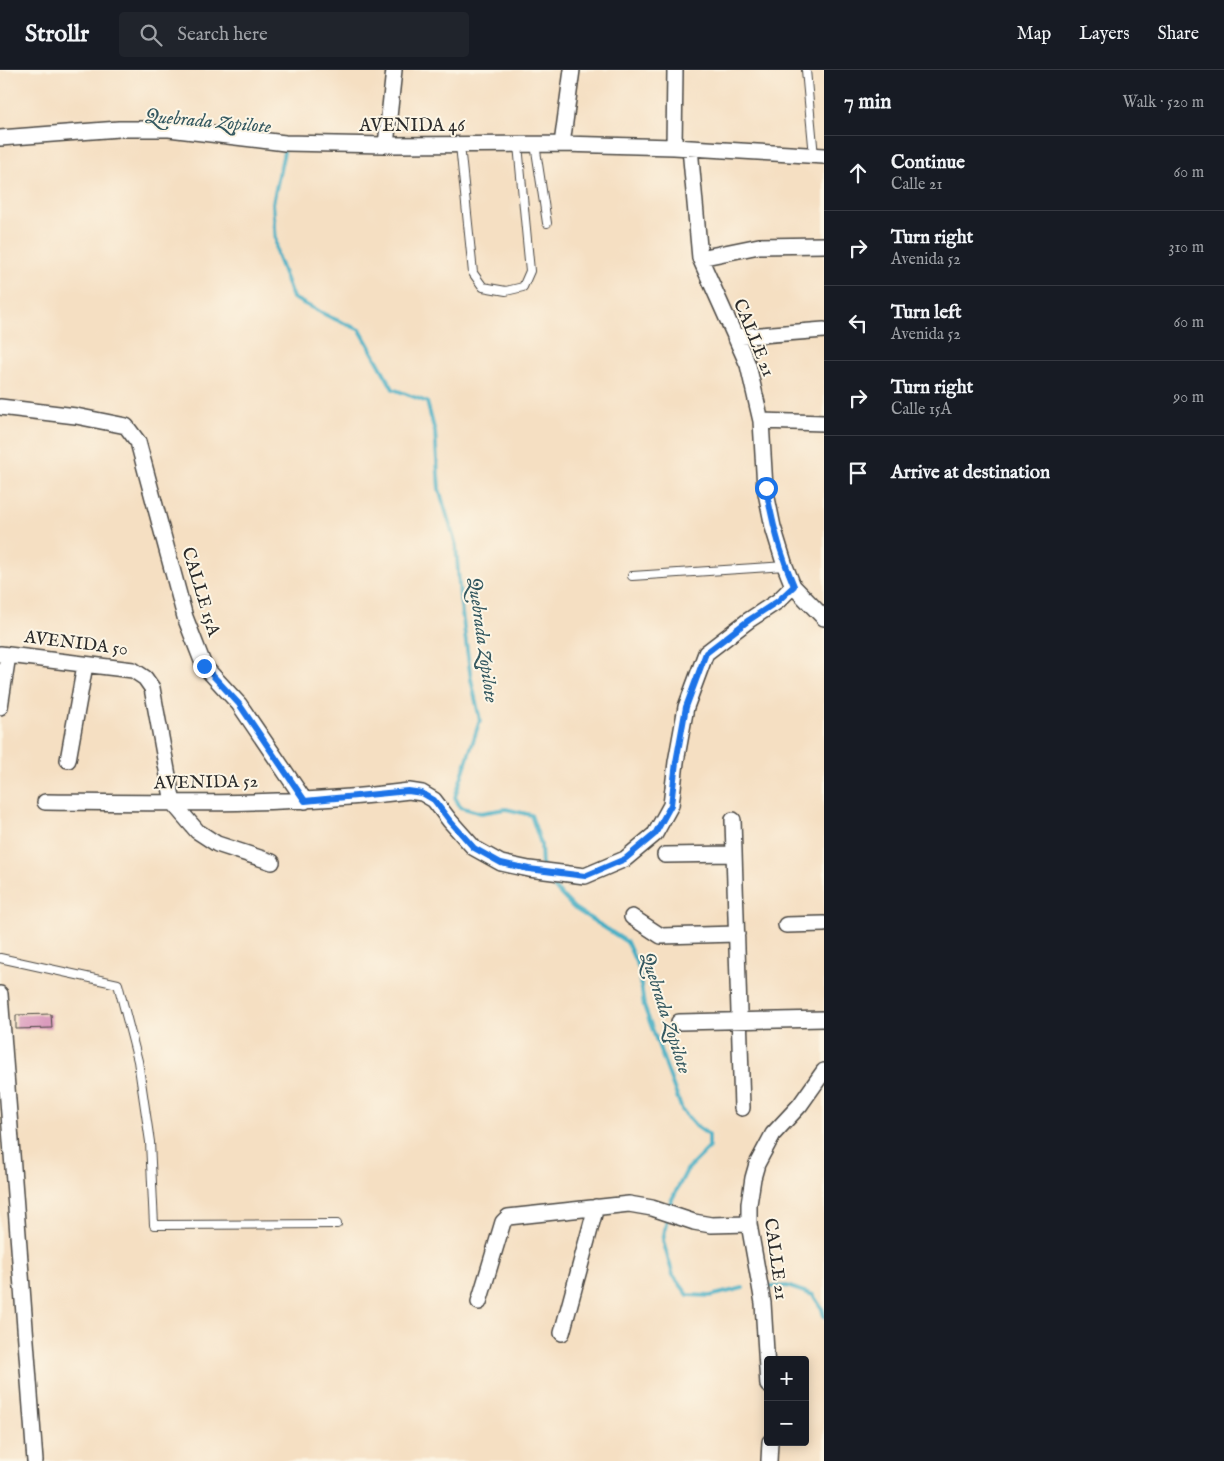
<!DOCTYPE html>
<html lang="en">
<head>
<meta charset="utf-8">
<style>
	body { margin:0; font-family:"IM FELL English",serif; background:#20242c; color:#f1f3f6 }
	.controls { position:absolute; right:15px; bottom:15px; display:grid; overflow:hidden; border-radius:5px; box-shadow:0 2px 12px #0003 }
	.controls button { width:45px; height:45px; display:grid; place-items:center; padding:0; border:0; border-bottom:1px solid #363941; background:#171b24; color:#f1f3f6; font:25px sans-serif }
	.stop { position:absolute; width:15px; height:15px; margin:-11px; border:4px solid #1a73e8; border-radius:50%; background:#fff }
	.stop.end { background:#1a73e8; border-color:#fff; box-shadow:0 1px 5px #0008 }
	.list { margin:0; padding:0; list-style:none }
	h2 { display:flex; justify-content:space-between; align-items:center; height:65px; margin:0; padding:0 20px; font-size:21px }
	h2 small { font-size:16px; font-weight:400; color:#9ea1a6 }
	.list li { display:grid; grid-template-columns:32px 1fr auto; gap:15px; align-items:center; box-sizing:border-box; height:75px; padding:0 20px; border-top:1px solid #363941 }
	.list b { display:block; font-size:19px; white-space:nowrap }
	.list p { margin:0; font-size:16px; white-space:nowrap; color:#9ea1a6 }
	.list em { font-size:16px; font-style:normal; color:#9ea1a6 }
	.icon { flex:none; width:28px; height:28px; fill:none; stroke:currentColor; stroke-width:2; stroke-linecap:round; stroke-linejoin:round }
	.map { position:relative; flex:none; width:824px; height:1391px; overflow:hidden }
	header { display:flex; align-items:center; gap:30px; box-sizing:border-box; height:70px; padding:0 25px; background:#171b24; border-bottom:1px solid #363941 }
	header strong { font-size:24px }
	nav { display:flex; gap:28px; margin-inline-start:auto; font-size:18px }
	.search { width:350px; height:45px; background:#20242c; display:flex; align-items:center; gap:12px; box-sizing:border-box; padding:0 18px; border-radius:5px; color:#9ea1a6; font-size:19px }
	main { display:flex }
	aside { flex:1; background:#171b24 }
	.map>svg:first-child { display:block }
	.lines { fill:none; stroke-linecap:round; stroke-linejoin:round }
	.stream { stroke:#44adc3; stroke-width:4 }
	.building { fill:#d48ab5 }
	.service-casing { stroke:#494642; stroke-width:10 }
	.minor-casing { stroke:#494642; stroke-width:18 }
	.service { stroke:#fff; stroke-width:8 }
	.minor { stroke:#fff; stroke-width:15 }
	.route { stroke:#1a73e8; stroke-width:6 }
	.labels { text-anchor:middle; dominant-baseline:central; stroke-width:4; stroke-linejoin:round; paint-order:stroke }
	.street-label { font-size:18px; fill:#2b2b2b; stroke:#fcf5e5 }
	.water-label { font-size:19px; font-style:italic; fill:#345860; stroke:#fcf5e5 }
</style>
</head>
<body>
<header>
<strong>Strollr</strong>
<div class="search"><svg class="icon" aria-label="search" viewBox="0 0 24 24"><circle cx="10" cy="10" r="6"/><path d="M15 15l6 6"/></svg>Search here</div>
<nav><a>Map</a><a>Layers</a><a>Share</a></nav>
</header>
<main>
<div class="map">
<svg width="824" height="1391" viewBox="0 0 824 1391">
	<rect width="100%" height="100%" fill="#fcf5e5"/>
	<filter id="ink" filterUnits="userSpaceOnUse"><feTurbulence type="fractalNoise" baseFrequency=".02" numOctaves="2"/><feDisplacementMap in="SourceGraphic" scale="10" xChannelSelector="R" yChannelSelector="G"/><feConvolveMatrix kernelMatrix="1 2 1 2 8 2 1 2 1" color-interpolation-filters="sRGB"/></filter>
	<filter id="wash" filterUnits="userSpaceOnUse"><feTurbulence type="fractalNoise" baseFrequency=".0096" numOctaves="4" result="noise"/><feDisplacementMap in="SourceGraphic" scale="20" xChannelSelector="R" yChannelSelector="G"/><feGaussianBlur stdDeviation="1.12" result="paint"/><feColorMatrix in="noise" values="0 0 0 0 0 0 0 0 0 0 0 0 0 0 0 0 0 1.4 0 .05"/><feComposite in="paint" operator="in"/></filter>
	<g filter="url(#wash)">
		<rect width="100%" height="100%" fill="#f5dfc2"/>
		<g class="lines">
			<!-- stream -->
			<path class="stream" d="M 285,77 L 273,133 L 277,185 L 293,228 L 330,247 L 360,260 L 393,319 L 427,332 L 435,362 L 439,419 L 456,475 L 460,528 L 471,609 L 480,650 L 455,727 L 460,737 L 481,743 L 506,739 L 531,745 L 541,774 L 542,798
				M 542,805 L 574,838 L 627,872 L 639,899 L 644,936 L 682,1040 L 696,1056 L 709,1065 L 709,1078 L 687,1100 L 669,1135 L 668,1141
				M 667,1148 L 663,1171 L 673,1205 L 688,1225 L 710,1226 L 743,1218
				M 770,1217 L 787,1216 L 813,1225 L 822,1239 L 824,1247"/>
		</g>
		<g id="blocks">
			<!-- building -->
			<path class="building" d="M 51,944 L 52,958 L 16,959 L 16,945 Z"/>
		</g>
	</g>
	<g filter="url(#ink)">
		<use href="#blocks" fill-opacity="0" stroke="#494642" stroke-width="1"/>
		<g class="lines">
			<defs>
				<path id="service" d="M 806,0 L 814,86
					M 535,74 L 547,153
					M 460,75 L 473,203 L 483,217 L 506,221 L 523,217 L 530,201 L 518,75
					M 632,506 L 785,496
					M 0,888 L 118,914 L 138,991 L 150,1072 L 154,1155 L 337,1154"/>
				<path id="minor" d="M 0,68 L 119,59 L 169,59 L 285,73 L 386,75 L 562,74 L 674,77 L 824,86
					M 562,74 L 572,0
					M 386,75 L 394,0
					M 674,77 L 675,0
					M 690,78 L 700,188 L 748,295 L 761,351 L 765,418 L 773,457 L 785,496 L 793,516 L 824,548
					M 700,188 L 759,176 L 824,175
					M 735,267 L 824,260
					M 0,337 L 76,346 L 126,356 L 138,372 L 185,547 L 204,596 L 239,634 L 305,731
					M 761,351 L 824,353
					M 0,584 L 133,600 L 145,608 L 152,618 L 173,733 L 197,761 L 217,774 L 272,792
					M 0,637 L 8,585
					M 68,690 L 85,595
					M 45,732 C 166,733 288,736 409,721 L 422,723 L 434,730 L 450,751 L 474,778 L 501,793 L 529,799 L 585,806 L 625,789 L 655,764 L 671,735 L 676,692 L 686,637 L 706,583 L 749,550 L 778,531 L 793,516
					M 733,750 L 742,1038
					M 665,785 L 734,784
					M 632,847 L 661,866 L 737,864
					M 786,855 L 824,854
					M 0,924 L 35,1391
					M 679,952 L 824,949
					M 479,1232 L 503,1152 L 508,1147 L 629,1134 L 652,1138 L 694,1152 L 711,1155 L 749,1154
					M 562,1263 L 596,1137
					M 768,1315 L 763,1233 L 749,1154 L 749,1134 L 753,1108 L 757,1094 L 773,1064 L 800,1035 L 824,1001
					M 769,1391 L 770,1372"/>
			</defs>
			<!-- service casing -->
			<use href="#service" class="service-casing"/>
			<!-- minor casing -->
			<use href="#minor" class="minor-casing"/>
			<!-- service -->
			<use href="#service" class="service"/>
			<!-- minor -->
			<use href="#minor" class="minor"/>
		</g>
	</g>
	<g class="lines" filter="url(#ink)">
		<!-- route -->
		<path class="route" d="M 204,596 L 239,634 L 305,731 L 408,721 L 422,723 L 434,730 L 450,751 L 474,778 L 501,793 L 529,799 L 585,806 L 625,789 L 655,764 L 671,735 L 676,692 L 686,637 L 706,583 L 749,550 L 778,531 L 794,516 C 780,484 772,452 766,418"/>
	</g>
	<g class="labels">
		<!-- street labels -->
		<g class="street-label">
			<text x="412" y="56">AVENIDA 46</text>
			<text transform="translate(753 268) rotate(68)">CALLE 21</text>
			<text transform="translate(200 522) rotate(73)">CALLE 15A</text>
			<text transform="translate(76 574) rotate(7)">AVENIDA 50</text>
			<text transform="translate(206 713) rotate(-1)">AVENIDA 52</text>
			<text transform="translate(775 1189) rotate(82)">CALLE 21</text>
		</g>
		<!-- water labels -->
		<g class="water-label">
			<text transform="translate(208 52) rotate(5)">Quebrada Zopilote</text>
			<text transform="translate(482 570) rotate(82)">Quebrada Zopilote</text>
			<text transform="translate(665 943) rotate(72)">Quebrada Zopilote</text>
		</g>
	</g>
</svg>
<div class="controls">
<button>+</button>
<button>−</button>
</div>
<div class="stop" style="left:766px;top:418px"></div>
<div class="stop end" style="left:204px;top:596px"></div>
</div>
<aside>
<h2>7 min<small>Walk · 520 m</small></h2>
<ul class="list">
<li><svg class="icon" aria-label="ahead" viewBox="0 0 24 24"><path d="M12 20V5M6 11l6-6 6 6"/></svg><div><b>Continue</b><p>Calle 21</p></div><em>60 m</em></li>
<li><svg class="icon" aria-label="right" viewBox="0 0 24 24"><path d="M7 20v-9h11M14 6l5 5-5 5"/></svg><div><b>Turn right</b><p>Avenida 52</p></div><em>310 m</em></li>
<li><svg class="icon" aria-label="left" viewBox="0 0 24 24"><path d="M17 20v-9H6M10 6l-5 5 5 5"/></svg><div><b>Turn left</b><p>Avenida 52</p></div><em>60 m</em></li>
<li><svg class="icon" aria-label="right" viewBox="0 0 24 24"><path d="M7 20v-9h11M14 6l5 5-5 5"/></svg><div><b>Turn right</b><p>Calle 15A</p></div><em>90 m</em></li>
<li><svg class="icon" aria-label="arrive" viewBox="0 0 24 24"><path d="M6 21V4h12l-3 4 3 4H6"/></svg><div><b>Arrive at destination</b></div></li>
</ul>
</aside>
</main>
</body>
</html>
